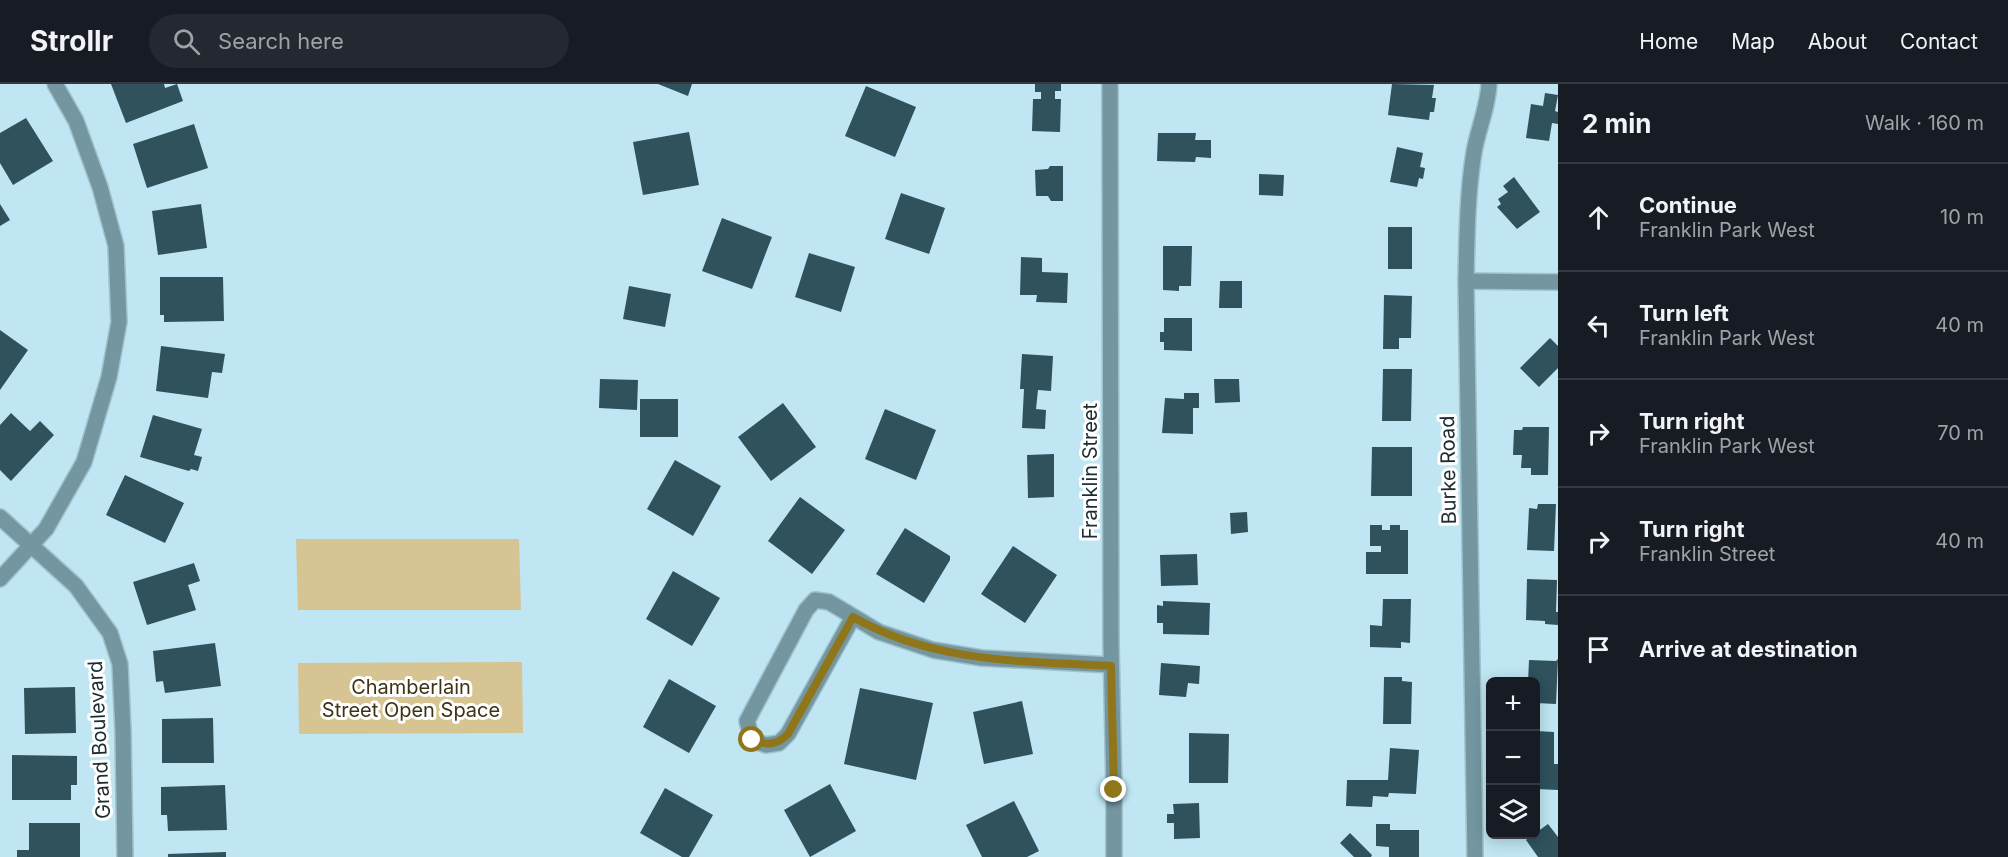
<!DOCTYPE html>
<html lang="en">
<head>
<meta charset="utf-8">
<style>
	body { margin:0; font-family:Inter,sans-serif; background:#242831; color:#f1f3f6 }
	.controls { position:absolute; right:18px; bottom:18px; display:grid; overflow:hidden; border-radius:9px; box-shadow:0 3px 15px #0003 }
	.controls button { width:54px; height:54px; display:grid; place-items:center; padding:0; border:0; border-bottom:2px solid #363941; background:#171b24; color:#f1f3f6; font:30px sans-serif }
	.stop { position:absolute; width:18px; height:18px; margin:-14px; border:4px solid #90761b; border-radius:50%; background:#fff }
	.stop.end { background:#90761b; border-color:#fff; box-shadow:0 2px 6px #0008 }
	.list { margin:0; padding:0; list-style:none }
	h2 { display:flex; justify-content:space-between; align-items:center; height:78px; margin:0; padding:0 24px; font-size:26px }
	h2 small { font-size:20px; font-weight:400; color:#9ea1a6 }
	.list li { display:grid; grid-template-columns:39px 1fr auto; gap:18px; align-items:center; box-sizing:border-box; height:108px; padding:0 24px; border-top:2px solid #363941 }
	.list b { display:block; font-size:22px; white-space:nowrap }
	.list p { margin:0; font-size:20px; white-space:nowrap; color:#9ea1a6 }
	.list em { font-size:20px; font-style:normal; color:#9ea1a6 }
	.icon { flex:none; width:33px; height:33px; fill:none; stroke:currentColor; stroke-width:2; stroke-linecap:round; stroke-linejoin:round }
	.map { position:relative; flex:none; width:1558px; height:773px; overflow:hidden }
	header { display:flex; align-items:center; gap:36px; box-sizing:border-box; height:84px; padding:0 30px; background:#171b24; border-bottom:2px solid #363941 }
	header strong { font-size:28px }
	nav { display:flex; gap:33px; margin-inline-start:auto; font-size:21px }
	.search { width:420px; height:54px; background:#242831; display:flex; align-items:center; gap:15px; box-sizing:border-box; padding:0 21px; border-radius:33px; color:#9ea1a6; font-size:22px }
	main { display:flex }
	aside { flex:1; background:#171b24 }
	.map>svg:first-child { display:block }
	.green { fill:#d6c592 }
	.building { fill:#2f525d }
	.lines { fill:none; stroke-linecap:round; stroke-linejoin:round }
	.minor-casing { stroke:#9fc1cb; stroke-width:18 }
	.minor { stroke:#7396a1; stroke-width:15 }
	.route { stroke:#90761b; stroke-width:8 }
	.labels { text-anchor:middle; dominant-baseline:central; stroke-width:6; stroke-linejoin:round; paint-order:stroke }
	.street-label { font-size:20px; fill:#1d2c30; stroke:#fff }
	.park-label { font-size:20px; fill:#3e3414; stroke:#fff }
</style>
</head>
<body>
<header>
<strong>Strollr</strong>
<div class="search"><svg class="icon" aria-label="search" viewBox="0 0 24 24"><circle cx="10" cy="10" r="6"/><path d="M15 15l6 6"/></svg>Search here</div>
<nav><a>Home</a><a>Map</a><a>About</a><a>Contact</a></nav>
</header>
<main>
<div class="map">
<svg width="1558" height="773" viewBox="0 0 1558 773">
	<rect width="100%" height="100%" fill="#bfe6f2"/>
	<!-- green -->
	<path class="green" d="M 296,455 L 519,455 L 521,526 L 298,526 Z
		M 522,578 L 523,649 L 299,650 L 298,579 Z"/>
	<!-- building -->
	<path class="building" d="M 111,0 L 164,0 L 165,4 L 177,0 L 183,17 L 126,39 Z
		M 658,0 L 692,0 L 688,12 Z
		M 1035,0 L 1061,0 L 1061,7 L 1055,7 L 1055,15 L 1061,15 L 1060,48 L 1032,47 L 1033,15 L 1041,15 L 1041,8 L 1035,8 Z
		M 1392,0 L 1434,1 L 1432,14 L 1436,14 L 1434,28 L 1430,28 L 1429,36 L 1388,31 Z
		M 866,2 L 916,23 L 895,73 L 845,52 Z
		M 1545,9 L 1558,11 L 1555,27 L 1558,28 L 1558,40 L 1552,39 L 1549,57 L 1526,54 L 1531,20 L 1543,22 Z
		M 26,34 L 53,77 L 13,101 L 0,79 L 0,49 Z
		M 194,40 L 208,84 L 147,104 L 133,60 Z
		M 689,48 L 699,101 L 643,111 L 633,58 Z
		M 1158,49 L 1196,49 L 1195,56 L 1211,56 L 1211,74 L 1196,73 L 1195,78 L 1157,77 Z
		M 1397,63 L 1423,69 L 1420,83 L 1425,84 L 1423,95 L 1419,94 L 1417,103 L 1390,98 Z
		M 1050,82 L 1063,82 L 1063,117 L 1051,117 L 1048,112 L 1036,112 L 1035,86 L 1048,85 Z
		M 1259,90 L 1284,91 L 1283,112 L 1259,111 Z
		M 1514,93 L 1540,128 L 1517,145 L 1497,123 L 1501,120 L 1498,115 L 1508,108 L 1503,102 Z
		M 901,109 L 945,124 L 929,170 L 885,155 Z
		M 0,120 L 10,136 L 0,142 Z
		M 201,120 L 207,164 L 158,171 L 152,127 Z
		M 722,134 L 772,153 L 752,205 L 702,187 Z
		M 1388,143 L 1412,143 L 1412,185 L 1388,185 Z
		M 1163,162 L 1192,162 L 1191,202 L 1179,202 L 1179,207 L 1163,206 Z
		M 809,169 L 855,183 L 841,228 L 795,213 Z
		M 1021,173 L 1042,174 L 1042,188 L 1068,189 L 1067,219 L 1036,218 L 1037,211 L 1020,211 Z
		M 160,193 L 223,193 L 224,237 L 164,238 L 164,231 L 160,231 Z
		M 1220,197 L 1242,197 L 1242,224 L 1219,224 Z
		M 629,202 L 671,210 L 665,243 L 623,235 Z
		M 1384,211 L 1412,212 L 1411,254 L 1399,254 L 1399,265 L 1383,265 Z
		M 1164,234 L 1192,234 L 1192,267 L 1164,266 L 1164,258 L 1160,258 L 1160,248 L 1164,248 Z
		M 0,246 L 28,266 L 0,306 Z
		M 1550,254 L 1558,262 L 1558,284 L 1539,303 L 1520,284 Z
		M 161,262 L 225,270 L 222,289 L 212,288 L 208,314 L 156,307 Z
		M 1022,270 L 1053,272 L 1051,307 L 1038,306 L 1036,325 L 1046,326 L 1045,345 L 1022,344 L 1024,305 L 1020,305 Z
		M 1383,285 L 1412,285 L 1411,337 L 1382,337 Z
		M 600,295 L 638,296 L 637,326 L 599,324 Z
		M 1214,295 L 1239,295 L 1240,318 L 1215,319 Z
		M 1184,309 L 1199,309 L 1199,324 L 1193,324 L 1193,350 L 1162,349 L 1165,314 L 1184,315 Z
		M 640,315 L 678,315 L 678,353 L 640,353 Z
		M 783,319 L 816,363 L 771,397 L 738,353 Z
		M 885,325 L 936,346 L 916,396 L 865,375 Z
		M 11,329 L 30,347 L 40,337 L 54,351 L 11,397 L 0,386 L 0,341 Z
		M 153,331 L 202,345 L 194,371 L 202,373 L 198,387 L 191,385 L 189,387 L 140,373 Z
		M 1523,343 L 1549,343 L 1548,391 L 1531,391 L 1531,384 L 1521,384 L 1522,371 L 1513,371 L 1514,346 L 1522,346 Z
		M 1372,363 L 1412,363 L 1412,412 L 1371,412 Z
		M 1054,370 L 1054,413 L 1028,414 L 1027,371 Z
		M 675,376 L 721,402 L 693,452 L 647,425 Z
		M 125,391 L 184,419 L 165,459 L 106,431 Z
		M 800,413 L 845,446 L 812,490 L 768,457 Z
		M 1538,420 L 1556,420 L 1554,467 L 1527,466 L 1529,424 L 1537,425 Z
		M 1247,428 L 1248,448 L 1231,450 L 1230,429 Z
		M 1370,441 L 1382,441 L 1382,446 L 1390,446 L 1390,441 L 1400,441 L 1400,446 L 1408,446 L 1408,490 L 1366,490 L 1366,468 L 1381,468 L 1381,462 L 1370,462 Z
		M 905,444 L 950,472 L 950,476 L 924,519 L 876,490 Z
		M 1013,462 L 1057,491 L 1025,539 L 981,510 Z
		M 1197,470 L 1198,501 L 1161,502 L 1160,471 Z
		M 194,479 L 200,497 L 188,501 L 196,526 L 147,541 L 133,498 Z
		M 673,487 L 720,514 L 692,562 L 646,535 Z
		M 1527,495 L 1557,496 L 1556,528 L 1558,528 L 1558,541 L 1545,540 L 1545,537 L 1526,536 Z
		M 1383,515 L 1411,515 L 1410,559 L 1401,558 L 1401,564 L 1370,563 L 1370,541 L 1382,542 Z
		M 1163,517 L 1210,519 L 1209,551 L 1163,550 L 1163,539 L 1157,539 L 1157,521 L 1163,522 Z
		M 215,559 L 221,602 L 165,609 L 163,597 L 156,598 L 153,567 Z
		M 1558,575 L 1556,620 L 1536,619 L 1536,598 L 1528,598 L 1529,576 L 1556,577 Z
		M 1161,579 L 1200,582 L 1199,600 L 1188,599 L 1186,613 L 1159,611 Z
		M 1384,593 L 1402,593 L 1402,597 L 1412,598 L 1411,640 L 1383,640 Z
		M 669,595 L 716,622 L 689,669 L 643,643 Z
		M 75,603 L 76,649 L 25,650 L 24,604 Z
		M 860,604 L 933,619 L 916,696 L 844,680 Z
		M 1022,617 L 1033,670 L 984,680 L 973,628 Z
		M 213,634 L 214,679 L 162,679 L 162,635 Z
		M 1536,647 L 1554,648 L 1554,680 L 1558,680 L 1558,706 L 1536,705 Z
		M 1189,649 L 1229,650 L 1228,699 L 1189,699 Z
		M 1390,664 L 1419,666 L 1416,710 L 1389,709 L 1388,713 L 1373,712 L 1372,723 L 1346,722 L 1347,696 L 1388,696 Z
		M 12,671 L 77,672 L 77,701 L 71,701 L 71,716 L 12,716 Z
		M 830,700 L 856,747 L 810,773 L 784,726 Z
		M 225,701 L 227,746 L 168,747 L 167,731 L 161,731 L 161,703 Z
		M 665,704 L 713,731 L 689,773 L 682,773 L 640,749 Z
		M 1014,717 L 1039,767 L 1027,773 L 982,773 L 966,741 Z
		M 1199,719 L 1200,754 L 1174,755 L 1174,739 L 1167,739 L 1167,730 L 1174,730 L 1173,720 Z
		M 29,739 L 80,739 L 80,773 L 17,773 L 17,766 L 29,766 Z
		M 1376,740 L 1390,740 L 1390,746 L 1419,746 L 1419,773 L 1389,773 L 1389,763 L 1376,762 Z
		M 1548,740 L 1558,753 L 1558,773 L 1538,773 L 1526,756 Z
		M 1350,749 L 1372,771 L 1371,773 L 1354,773 L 1340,759 Z
		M 226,768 L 226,773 L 168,773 L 168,770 Z"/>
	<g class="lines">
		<defs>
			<path id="minor" d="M 1110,0 L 1111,560 L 1114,706 L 1114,773
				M 1466,197 L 1558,198
				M 0,433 L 76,502 L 110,549 L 120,580 L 123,647 L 125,773
				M 0,495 L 46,445 L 84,378 L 109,293 L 119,238 L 116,162 L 100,103 L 76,37 L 55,0
				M 853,533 L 788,650 L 779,659 L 766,661 L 752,656 L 747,637 L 806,526 L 815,516 L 829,518 L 879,548 L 933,566 L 982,574 L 1111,581
				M 1475,773 L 1466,197 C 1467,154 1467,111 1474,68 C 1478,45 1488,23 1489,0"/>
		</defs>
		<!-- minor casing -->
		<use href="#minor" class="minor-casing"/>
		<!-- minor -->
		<use href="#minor" class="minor"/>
	</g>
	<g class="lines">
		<!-- route -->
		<path class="route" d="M 752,656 C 767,661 776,662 788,650 L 853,533 C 933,579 1022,577 1111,582 L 1114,706"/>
	</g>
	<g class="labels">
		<!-- street labels -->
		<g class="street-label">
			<text transform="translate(1448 386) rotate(-91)">Burke Road</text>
			<text transform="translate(1090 387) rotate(-90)">Franklin Street</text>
			<text transform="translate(99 656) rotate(-93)">Grand Boulevard</text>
		</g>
		<!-- park labels -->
		<g class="park-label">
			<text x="411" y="603">Chamberlain<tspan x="411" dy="23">Street Open Space</tspan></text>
		</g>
	</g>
</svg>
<div class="controls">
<button>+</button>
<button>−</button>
<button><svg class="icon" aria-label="layers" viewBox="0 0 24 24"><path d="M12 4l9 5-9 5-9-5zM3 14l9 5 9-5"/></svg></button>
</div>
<div class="stop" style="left:752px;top:656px"></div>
<div class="stop end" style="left:1114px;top:706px"></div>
</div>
<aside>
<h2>2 min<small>Walk · 160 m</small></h2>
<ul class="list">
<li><svg class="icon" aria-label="ahead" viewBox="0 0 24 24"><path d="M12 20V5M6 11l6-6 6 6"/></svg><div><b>Continue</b><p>Franklin Park West</p></div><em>10 m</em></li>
<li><svg class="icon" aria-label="left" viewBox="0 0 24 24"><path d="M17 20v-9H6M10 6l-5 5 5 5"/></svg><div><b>Turn left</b><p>Franklin Park West</p></div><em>40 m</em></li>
<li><svg class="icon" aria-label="right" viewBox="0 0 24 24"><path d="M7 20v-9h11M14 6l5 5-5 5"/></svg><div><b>Turn right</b><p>Franklin Park West</p></div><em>70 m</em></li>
<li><svg class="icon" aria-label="right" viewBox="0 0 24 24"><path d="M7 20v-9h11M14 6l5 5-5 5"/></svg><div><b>Turn right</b><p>Franklin Street</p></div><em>40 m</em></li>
<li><svg class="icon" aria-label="arrive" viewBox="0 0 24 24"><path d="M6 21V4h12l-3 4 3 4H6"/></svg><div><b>Arrive at destination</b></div></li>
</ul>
</aside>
</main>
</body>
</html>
